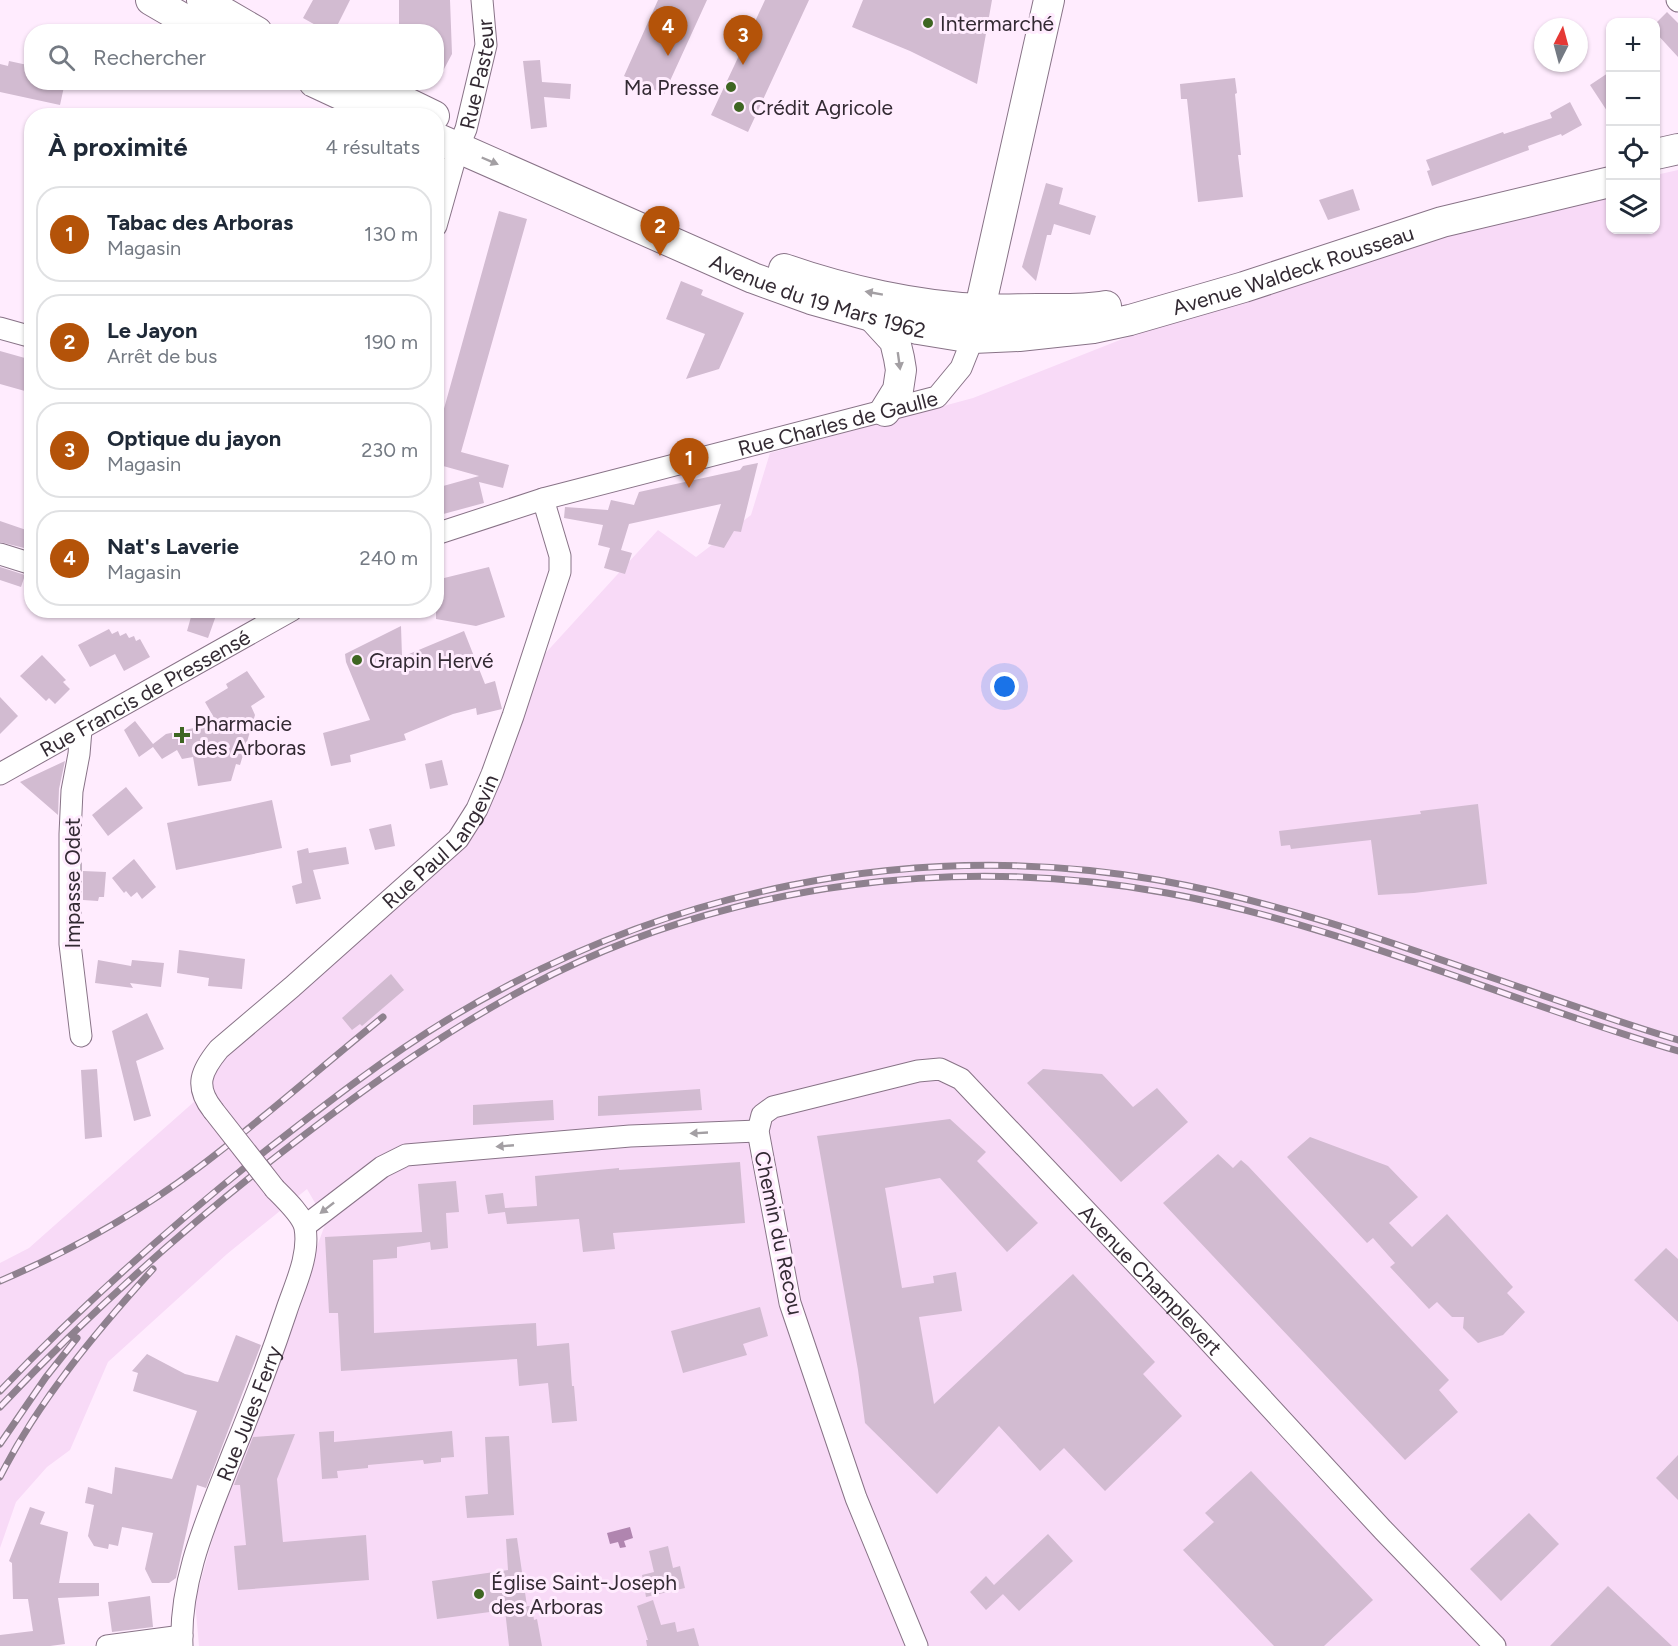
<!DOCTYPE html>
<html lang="fr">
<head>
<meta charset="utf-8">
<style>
	body { margin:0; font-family:Figtree,sans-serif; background:#f2f2f3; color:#1f2937 }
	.controls { position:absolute; right:18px; top:18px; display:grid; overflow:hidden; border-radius:12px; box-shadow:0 2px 4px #0004 }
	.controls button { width:54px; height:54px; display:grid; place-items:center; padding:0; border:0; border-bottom:2px solid #e0e1e3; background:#fff; color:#1f2937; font:30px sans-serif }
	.compass { position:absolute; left:1534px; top:18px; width:54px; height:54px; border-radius:50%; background:#fff; box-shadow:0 2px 4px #0004; rotate:6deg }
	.you { position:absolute; left:1005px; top:687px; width:21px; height:21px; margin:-15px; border:4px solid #fff; border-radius:50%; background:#1a73e8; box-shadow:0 0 0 9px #1a73e833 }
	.badge { display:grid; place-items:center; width:39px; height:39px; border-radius:50%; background:#b45309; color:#fff; font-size:20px; font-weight:700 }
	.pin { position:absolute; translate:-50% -50px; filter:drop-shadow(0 2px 3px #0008) }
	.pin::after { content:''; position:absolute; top:32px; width:21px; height:18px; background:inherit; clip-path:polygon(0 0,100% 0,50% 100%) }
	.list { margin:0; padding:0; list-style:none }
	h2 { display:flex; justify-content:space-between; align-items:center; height:78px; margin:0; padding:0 24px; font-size:26px }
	h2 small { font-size:20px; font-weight:400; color:#747a83 }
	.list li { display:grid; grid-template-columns:39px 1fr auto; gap:18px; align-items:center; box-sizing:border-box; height:96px; margin:0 12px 12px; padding:0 12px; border:2px solid #e0e1e3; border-radius:24px }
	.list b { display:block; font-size:22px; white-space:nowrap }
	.list p { margin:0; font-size:20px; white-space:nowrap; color:#747a83 }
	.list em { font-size:20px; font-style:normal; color:#747a83 }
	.icon { flex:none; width:33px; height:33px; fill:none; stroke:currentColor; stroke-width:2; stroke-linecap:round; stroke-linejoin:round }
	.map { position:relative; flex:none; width:1678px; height:1646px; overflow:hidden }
	.search { position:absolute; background:#fff; box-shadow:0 2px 4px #0004; left:24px; top:24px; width:420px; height:66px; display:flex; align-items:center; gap:15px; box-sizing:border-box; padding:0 21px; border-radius:24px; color:#747a83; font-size:22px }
	.panel { position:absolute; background:#fff; box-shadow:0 2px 4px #0004; left:24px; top:108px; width:420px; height:510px; border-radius:24px }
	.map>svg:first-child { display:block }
	.built { fill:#f8daf7 }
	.water { fill:#b085af }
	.building { fill:#d2bbd1 }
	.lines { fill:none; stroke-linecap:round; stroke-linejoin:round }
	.street-casing { stroke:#887387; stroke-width:23 }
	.secondary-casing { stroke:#887387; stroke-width:32 }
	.street { stroke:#fff; stroke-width:21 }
	.secondary { stroke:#fff; stroke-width:30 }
	.rail-casing { stroke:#8e818e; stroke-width:7 }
	.rail { stroke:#ffecfe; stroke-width:4.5; stroke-dasharray:14; stroke-linecap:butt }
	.street-bridge-casing { stroke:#887387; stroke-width:23; stroke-linecap:butt }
	.street-bridge { stroke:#fff; stroke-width:21 }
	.oneway { fill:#a39fa3 }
	.poi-dot { fill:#3e6622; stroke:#ffecfe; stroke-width:2 }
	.labels { text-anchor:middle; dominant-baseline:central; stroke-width:6; stroke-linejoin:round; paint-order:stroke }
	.poi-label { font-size:21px; fill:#332a33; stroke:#ffecfe; text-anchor:start }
	.street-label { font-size:21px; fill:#332a33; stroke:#ffecfe }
</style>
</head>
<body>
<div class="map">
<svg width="1678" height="1646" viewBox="0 0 1678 1646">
	<rect width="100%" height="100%" fill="#ffecfe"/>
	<!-- built -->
	<path class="built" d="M 1678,170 L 1678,1646 L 199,1646 L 195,1601 L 223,1502 L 326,1222 L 307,1189 L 227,1254 L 108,1362 L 70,1450 L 47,1467 L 16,1502 L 0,1548 L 0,1263 L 29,1248 L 204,1093 L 202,1071 L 465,830 L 520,681 L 658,530 L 696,557 L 751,515 L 770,453 L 973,398 L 1130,336 L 1363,253 L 1610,185 L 1610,230 L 1656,230 L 1656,175 Z"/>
	<!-- water -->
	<path class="water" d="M 630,1527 L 633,1538 L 624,1541 L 626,1547 L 620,1548 L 618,1542 L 610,1544 L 607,1533 Z"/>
	<!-- building -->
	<path class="building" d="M 313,0 L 350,0 L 334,32 L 328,32 L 303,18 Z
		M 399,0 L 450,0 L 452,54 L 436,84 L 436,32 L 399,32 Z
		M 658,0 L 707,0 L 664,94 L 624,76 Z
		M 765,0 L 809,0 L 748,132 L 711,115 Z
		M 863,0 L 992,0 L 977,84 L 910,51 L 852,27 Z
		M 1667,12 L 1678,23 L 1678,57 L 1656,33 L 1656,23 Z
		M 540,60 L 542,82 L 571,84 L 570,99 L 544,97 L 547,127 L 531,129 L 523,61 Z
		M 9,61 L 32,66 L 32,82 L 65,82 L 60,105 L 0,92 L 0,64 L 8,66 Z
		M 1611,71 L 1611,117 L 1590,85 Z
		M 1235,78 L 1237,93 L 1235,94 L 1241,155 L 1238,155 L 1243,197 L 1198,202 L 1187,99 L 1181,99 L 1180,84 Z
		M 1570,102 L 1582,125 L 1562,136 L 1561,134 L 1528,146 L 1529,150 L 1432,186 L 1427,171 L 1430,170 L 1426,160 L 1503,132 L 1504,134 L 1552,118 L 1550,113 Z
		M 1046,183 L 1063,188 L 1059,204 L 1096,216 L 1090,235 L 1054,224 L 1051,235 L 1047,235 L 1036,281 L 1022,267 Z
		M 1353,189 L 1360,210 L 1328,220 L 1319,200 Z
		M 499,211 L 527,219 L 461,452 L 509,465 L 503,488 L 479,482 L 484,503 L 436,516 L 436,488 L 479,476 L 436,464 L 436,452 L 444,424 L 440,423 Z
		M 681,281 L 703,290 L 701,295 L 744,313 L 719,369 L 686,379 L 705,334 L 666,319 Z
		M 0,351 L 32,360 L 32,393 L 0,384 Z
		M 758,463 L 741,532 L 734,531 L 724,548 L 708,544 L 721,504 L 629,524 L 621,550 L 632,553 L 625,574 L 604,568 L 610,548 L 598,545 L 603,525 L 564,518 L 565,507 L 608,510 L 611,500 L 634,505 L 639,492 L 740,470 L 743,466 Z
		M 0,521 L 32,532 L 32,550 L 0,542 Z
		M 0,567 L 25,575 L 21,587 L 0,580 Z
		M 489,567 L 505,617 L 476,626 L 436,619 L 436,580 Z
		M 193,610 L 218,610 L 208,638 L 187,631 Z
		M 401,626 L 402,657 L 464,631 L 485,684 L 495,681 L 502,709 L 477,715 L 476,708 L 453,714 L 404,734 L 406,740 L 350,755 L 351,762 L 331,766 L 323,733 L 370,720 L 346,662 L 345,654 Z
		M 109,629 L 112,634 L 118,631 L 120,636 L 126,633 L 129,638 L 134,636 L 136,641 L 140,639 L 150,657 L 124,671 L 115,654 L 90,667 L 78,645 Z
		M 42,655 L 66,680 L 63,682 L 70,689 L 55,704 L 49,698 L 46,701 L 20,676 Z
		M 247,671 L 265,697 L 251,706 L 255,715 L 240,765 L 236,764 L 231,781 L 198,786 L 193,757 L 182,759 L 177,750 L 162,759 L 153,747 L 139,757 L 124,730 L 135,721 L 153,744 L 166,734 L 217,723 L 205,702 L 228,688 L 226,684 Z
		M 0,697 L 18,716 L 0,734 Z
		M 442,760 L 448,785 L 430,789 L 425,764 Z
		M 65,761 L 59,789 L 58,815 L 20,782 Z
		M 126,787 L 143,808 L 108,836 L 92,815 Z
		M 272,800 L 282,848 L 176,870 L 167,823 Z
		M 1478,804 L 1487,884 L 1414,893 L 1378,895 L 1371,840 L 1291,849 L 1290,845 L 1281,846 L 1279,831 L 1421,814 L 1420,811 Z
		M 391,824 L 395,846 L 375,850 L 369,829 Z
		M 346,847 L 349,864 L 313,870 L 321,899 L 296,904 L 292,886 L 302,883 L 297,851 L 308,848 L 309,853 Z
		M 134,859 L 156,887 L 142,899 L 137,892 L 131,897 L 126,891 L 124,893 L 112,878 Z
		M 83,871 L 106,872 L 104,897 L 99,897 L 98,901 L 83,900 Z
		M 179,950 L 245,959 L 242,989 L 208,986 L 209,978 L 177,973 Z
		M 98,960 L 131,966 L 132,960 L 164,963 L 161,987 L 130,983 L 133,988 L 95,983 Z
		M 391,974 L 404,990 L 362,1026 L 360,1024 L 352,1030 L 342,1018 Z
		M 147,1013 L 164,1049 L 136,1061 L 151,1116 L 134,1121 L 112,1031 Z
		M 97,1069 L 102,1137 L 85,1139 L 81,1070 Z
		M 1043,1069 L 1102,1074 L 1133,1107 L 1157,1088 L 1188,1122 L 1121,1182 L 1027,1083 Z
		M 700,1089 L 702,1110 L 598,1116 L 598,1096 Z
		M 553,1100 L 554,1120 L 473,1125 L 473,1105 Z
		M 950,1119 L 986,1152 L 977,1161 L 1038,1223 L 1007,1252 L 940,1178 L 885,1188 L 902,1288 L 934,1283 L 933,1276 L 956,1272 L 962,1311 L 919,1317 L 934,1404 L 1073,1274 L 1155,1362 L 1143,1374 L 1182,1416 L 1105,1491 L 1064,1448 L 1040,1471 L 999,1426 L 937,1494 L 865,1423 L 858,1370 L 817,1136 Z
		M 1310,1137 L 1388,1166 L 1418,1197 L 1389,1223 L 1412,1247 L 1447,1214 L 1513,1287 L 1507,1293 L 1525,1312 L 1503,1335 L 1478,1343 L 1463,1328 L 1464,1317 L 1452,1317 L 1437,1302 L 1429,1309 L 1390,1267 L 1395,1263 L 1373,1238 L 1367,1243 L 1287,1157 Z
		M 1218,1154 L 1233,1168 L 1241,1160 L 1248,1166 L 1449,1380 L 1439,1390 L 1458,1412 L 1405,1460 L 1163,1203 Z
		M 740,1162 L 745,1223 L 613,1233 L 615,1249 L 583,1252 L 579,1219 L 507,1224 L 505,1212 L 488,1214 L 485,1195 L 503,1193 L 505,1208 L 537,1206 L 535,1176 L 619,1168 L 619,1170 Z
		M 456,1181 L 459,1212 L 446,1213 L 448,1248 L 431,1250 L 430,1242 L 397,1247 L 397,1258 L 373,1260 L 374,1333 L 536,1323 L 537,1346 L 569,1343 L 572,1386 L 574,1386 L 577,1421 L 552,1423 L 548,1383 L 519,1386 L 517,1359 L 341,1371 L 338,1313 L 329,1313 L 325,1237 L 422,1232 L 418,1184 Z
		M 1666,1248 L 1678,1259 L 1678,1322 L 1634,1280 Z
		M 760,1307 L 768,1336 L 743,1344 L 747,1355 L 683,1373 L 671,1331 Z
		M 236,1335 L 261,1345 L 206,1488 L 197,1485 L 176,1578 L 169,1583 L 152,1583 L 145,1569 L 153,1533 L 122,1527 L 118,1546 L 109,1544 L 108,1549 L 94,1546 L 88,1536 L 94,1505 L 85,1503 L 88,1487 L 112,1494 L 115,1467 L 172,1479 L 197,1411 L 133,1391 L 138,1373 L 132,1371 L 147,1354 L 185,1374 L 218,1382 Z
		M 334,1431 L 334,1442 L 452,1431 L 454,1457 L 441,1458 L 441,1462 L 424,1464 L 423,1460 L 368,1465 L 368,1468 L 337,1471 L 338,1478 L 322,1479 L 319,1432 Z
		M 295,1434 L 277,1479 L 283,1542 L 366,1535 L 369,1580 L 238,1590 L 234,1546 L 246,1545 L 240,1485 L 234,1485 L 253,1437 Z
		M 509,1436 L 514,1515 L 467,1518 L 465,1496 L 488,1494 L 485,1437 Z
		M 1678,1455 L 1678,1500 L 1656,1478 Z
		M 1251,1471 L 1373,1600 L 1324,1646 L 1274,1646 L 1183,1550 L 1214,1522 L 1205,1513 Z
		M 30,1507 L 45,1512 L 40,1524 L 68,1532 L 59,1583 L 99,1583 L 99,1596 L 58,1598 L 65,1644 L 50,1646 L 0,1646 L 0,1635 L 33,1631 L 28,1599 L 13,1599 L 12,1563 L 9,1561 Z
		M 1529,1513 L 1559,1544 L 1501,1601 L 1470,1569 Z
		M 1048,1534 L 1073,1561 L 1019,1611 L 1001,1592 L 1003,1594 L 986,1610 L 970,1592 L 986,1576 L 994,1585 Z
		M 517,1538 L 527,1606 L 532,1606 L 534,1620 L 537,1619 L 542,1646 L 509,1646 L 505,1610 L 437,1619 L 432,1581 L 508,1570 L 506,1539 Z
		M 668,1546 L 673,1568 L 680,1566 L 685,1588 L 646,1597 L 642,1575 L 654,1572 L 649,1551 Z
		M 1608,1586 L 1672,1646 L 1550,1646 Z
		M 150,1596 L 153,1627 L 112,1632 L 108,1602 Z
		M 653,1600 L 661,1625 L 675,1622 L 677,1632 L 694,1628 L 699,1646 L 647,1646 L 646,1640 L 648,1640 L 637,1606 Z"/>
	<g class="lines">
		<defs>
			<g id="street">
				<path d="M 1677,0 L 1678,1"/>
				<path id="s1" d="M 436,226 L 458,148 L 466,129 L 486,45 L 482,0"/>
				<path d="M 0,328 L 32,337"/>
				<path id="s2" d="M 436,534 L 543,499 L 937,397 L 961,368 L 973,338"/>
				<path d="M 0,554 L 32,564"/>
				<path d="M 81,730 L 79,754 L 72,791 L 70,834 L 70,944 L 81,1036"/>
				<path id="s3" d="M 0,774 L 292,610"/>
				<path id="s4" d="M 213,1110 C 194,1086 201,1071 219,1049 L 292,987 L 458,839 L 477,809 L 492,774 L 513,716 L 560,572 L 560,556 L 543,499"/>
				<path d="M 305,1226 L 382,1167 L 406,1155 L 630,1136 L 758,1131"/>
				<path d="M 107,1646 L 182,1636"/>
				<path id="s5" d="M 182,1646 C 179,1578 209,1515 233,1453 C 252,1407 270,1360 286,1312 C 294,1287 310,1256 305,1228 C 303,1216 284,1198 275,1189"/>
				<path id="s6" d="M 917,1646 L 856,1498 L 790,1303 L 758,1131 L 762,1115 L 773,1107 L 918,1071 L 940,1069 L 961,1079 L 1195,1326 L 1383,1530 L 1495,1646"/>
			</g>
			<g id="secondary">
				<path d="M 151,0 L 206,32"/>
				<path d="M 202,0 L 257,32"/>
				<path d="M 314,82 L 387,116"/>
				<path d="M 364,82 L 434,116"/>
				<path id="s7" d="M 436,138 L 753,278 L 811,299 L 918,329 L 973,338 L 1019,336 L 1093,328 L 1130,320 L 1244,287 L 1442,222 L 1610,182"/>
				<path d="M 1656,154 L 1678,149"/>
				<path d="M 784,269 C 844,290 919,307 982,309 C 1000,310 1019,309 1037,309 C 1061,309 1083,310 1106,306"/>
				<path d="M 873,317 L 895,341 L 899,358 L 901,370 L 898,390 L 885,411"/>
				<path d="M 976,326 L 1049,0"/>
			</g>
		</defs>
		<!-- street casing -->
		<use href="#street" class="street-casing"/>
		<!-- secondary casing -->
		<use href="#secondary" class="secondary-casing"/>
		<!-- street -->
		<use href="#street" class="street"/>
		<!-- secondary -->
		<use href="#secondary" class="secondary"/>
		<defs>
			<path id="rail" d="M 0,1281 C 70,1251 137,1214 198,1168 C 262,1120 321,1067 383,1017
				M 0,1391 C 82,1305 171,1226 264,1152 C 323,1106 383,1059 447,1020 C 659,891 912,837 1158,880 C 1337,912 1505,988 1678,1040
				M 0,1407 C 89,1313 184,1228 286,1149 C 370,1084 457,1022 553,974 C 741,882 961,855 1167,893 C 1343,925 1507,1001 1678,1051
				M 0,1444 L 46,1377 L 77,1338
				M 0,1477 C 39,1400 95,1333 153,1269"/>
		</defs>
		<!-- rail casing -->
		<use href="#rail" class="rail-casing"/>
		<!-- rail -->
		<use href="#rail" class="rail"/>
		<defs>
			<path id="street-bridge" d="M 213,1110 L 275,1189"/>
		</defs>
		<!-- street-bridge casing -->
		<use href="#street-bridge" class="street-bridge-casing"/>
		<!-- street-bridge -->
		<use href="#street-bridge" class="street-bridge"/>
	</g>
	<!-- one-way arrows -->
	<defs><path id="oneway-solid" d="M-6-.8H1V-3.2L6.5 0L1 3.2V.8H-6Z" transform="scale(1.5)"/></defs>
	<g class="oneway">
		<use href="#oneway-solid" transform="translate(490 161) rotate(23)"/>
		<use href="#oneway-solid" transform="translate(874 293) rotate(-170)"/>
		<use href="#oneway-solid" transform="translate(899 361) rotate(82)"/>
		<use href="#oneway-solid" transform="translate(699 1133) rotate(177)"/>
		<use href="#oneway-solid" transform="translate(505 1146) rotate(175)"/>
		<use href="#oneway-solid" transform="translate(327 1208) rotate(142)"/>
	</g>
	<!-- markers -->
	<g class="poi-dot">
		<circle cx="928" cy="23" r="6"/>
		<circle cx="731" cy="87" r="6"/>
		<circle cx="739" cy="107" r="6"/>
		<circle cx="357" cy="660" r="6"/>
		<path d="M179 726h6v6h6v6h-6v6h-6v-6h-6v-6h6z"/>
		<circle cx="479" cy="1594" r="6"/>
	</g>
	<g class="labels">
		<!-- poi labels -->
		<g class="poi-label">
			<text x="940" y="23">Intermarché</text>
			<text x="719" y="87" text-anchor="end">Ma Presse</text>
			<text x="751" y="107">Crédit Agricole</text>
			<text x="369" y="660">Grapin Hervé</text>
			<text x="194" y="723">Pharmacie<tspan x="194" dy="24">des Arboras</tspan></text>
			<text x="491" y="1582">Église Saint-Joseph<tspan x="491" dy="24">des Arboras</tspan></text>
		</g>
		<!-- street labels -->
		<g class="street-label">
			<text stroke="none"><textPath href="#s1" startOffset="158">Rue Pasteur</textPath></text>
			<text stroke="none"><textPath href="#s7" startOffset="904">Avenue Waldeck Rousseau</textPath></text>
			<text stroke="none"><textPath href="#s7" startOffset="414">Avenue du 19 Mars 1962</textPath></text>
			<text stroke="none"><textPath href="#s2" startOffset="417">Rue Charles de Gaulle</textPath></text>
			<text stroke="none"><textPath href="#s3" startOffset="166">Rue Francis de Pressensé</textPath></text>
			<text stroke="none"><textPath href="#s4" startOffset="374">Rue Paul Langevin</textPath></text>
			<text transform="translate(72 883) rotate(-90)">Impasse Odet</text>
			<text transform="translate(779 1233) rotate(78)">Chemin du Recou</text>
			<text stroke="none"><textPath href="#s6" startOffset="1042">Avenue Champlevert</textPath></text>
			<text stroke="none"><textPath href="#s5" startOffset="244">Rue Jules Ferry</textPath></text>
		</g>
	</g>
</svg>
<div class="controls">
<button>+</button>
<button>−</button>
<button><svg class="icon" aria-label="locate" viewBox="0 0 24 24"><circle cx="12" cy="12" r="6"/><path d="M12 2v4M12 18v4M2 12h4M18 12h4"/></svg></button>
<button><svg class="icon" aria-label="layers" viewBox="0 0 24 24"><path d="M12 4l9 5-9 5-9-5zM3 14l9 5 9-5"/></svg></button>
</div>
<svg class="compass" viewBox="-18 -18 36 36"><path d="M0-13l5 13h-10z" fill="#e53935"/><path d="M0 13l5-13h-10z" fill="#747a83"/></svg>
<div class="you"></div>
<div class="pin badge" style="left:689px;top:488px">1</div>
<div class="pin badge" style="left:660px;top:256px">2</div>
<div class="pin badge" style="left:743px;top:65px">3</div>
<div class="pin badge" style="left:668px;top:56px">4</div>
<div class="search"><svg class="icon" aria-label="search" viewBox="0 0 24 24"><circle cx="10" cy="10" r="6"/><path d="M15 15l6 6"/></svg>Rechercher</div>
<section class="panel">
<h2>À proximité<small>4 résultats</small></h2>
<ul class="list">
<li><span class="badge">1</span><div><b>Tabac des Arboras</b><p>Magasin</p></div><em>130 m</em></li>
<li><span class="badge">2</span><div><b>Le Jayon</b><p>Arrêt de bus</p></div><em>190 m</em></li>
<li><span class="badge">3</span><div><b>Optique du jayon</b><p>Magasin</p></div><em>230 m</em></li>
<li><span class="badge">4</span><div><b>Nat's Laverie</b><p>Magasin</p></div><em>240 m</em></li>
</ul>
</section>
</div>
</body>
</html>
